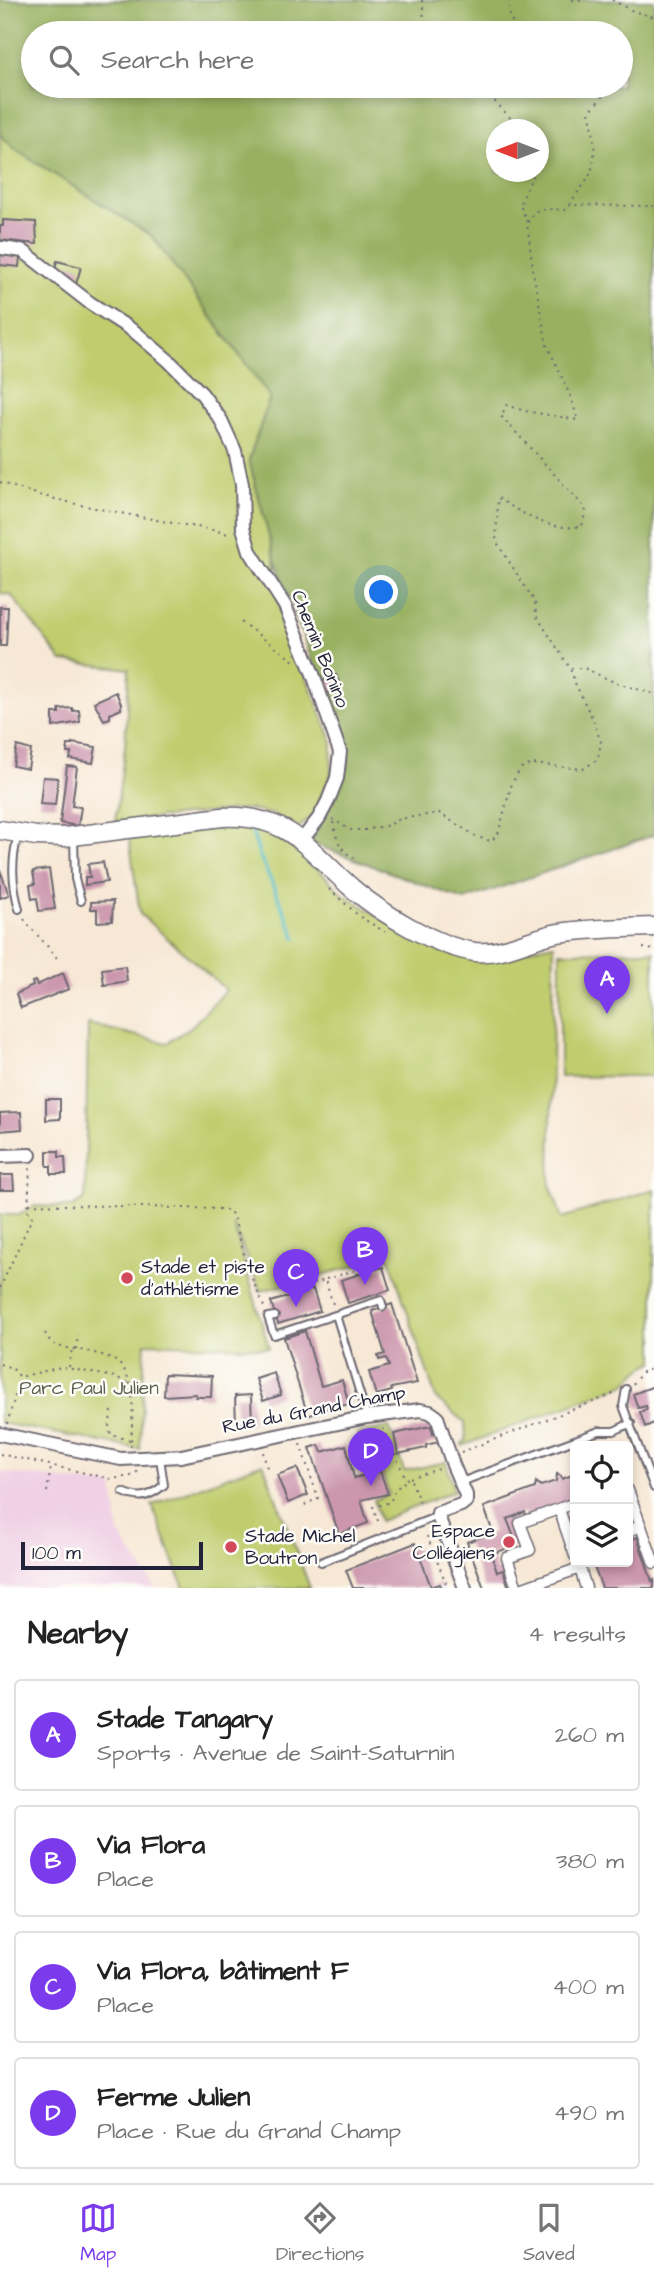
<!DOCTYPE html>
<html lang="en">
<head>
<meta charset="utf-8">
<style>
	body { margin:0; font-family:"Architects Daughter",sans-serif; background:#f6f6f6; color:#222 }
	.controls { position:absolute; right:21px; bottom:21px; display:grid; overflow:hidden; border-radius:7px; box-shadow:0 4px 10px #0003 }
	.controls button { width:63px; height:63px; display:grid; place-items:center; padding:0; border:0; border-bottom:2px solid #e0e0e0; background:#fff; color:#222; font:35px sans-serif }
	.compass { position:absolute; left:486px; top:119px; width:63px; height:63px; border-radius:50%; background:#fff; box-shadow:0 4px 10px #0003; rotate:270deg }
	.scale { position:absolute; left:21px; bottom:18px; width:182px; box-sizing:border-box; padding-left:7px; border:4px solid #22223b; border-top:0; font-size:19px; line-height:24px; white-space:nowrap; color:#22223b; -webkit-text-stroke:5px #fdfcf7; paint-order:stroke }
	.you { position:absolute; left:382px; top:593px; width:24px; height:24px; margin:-18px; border:5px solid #fff; border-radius:50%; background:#1a73e8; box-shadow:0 0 0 10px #1a73e833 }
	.badge { display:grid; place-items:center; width:46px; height:46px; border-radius:50%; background:#7c3aed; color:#fff; font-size:23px; font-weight:700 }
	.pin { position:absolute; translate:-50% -58px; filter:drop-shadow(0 2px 4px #0008) }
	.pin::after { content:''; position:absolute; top:37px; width:24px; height:21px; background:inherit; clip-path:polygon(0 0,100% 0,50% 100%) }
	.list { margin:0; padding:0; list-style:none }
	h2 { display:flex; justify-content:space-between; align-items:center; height:91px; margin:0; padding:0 28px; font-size:30px }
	h2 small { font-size:23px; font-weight:400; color:#767676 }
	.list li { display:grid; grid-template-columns:46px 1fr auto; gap:21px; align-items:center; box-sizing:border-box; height:112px; margin:0 14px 14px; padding:0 14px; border:2px solid #e0e0e0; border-radius:7px }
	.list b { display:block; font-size:26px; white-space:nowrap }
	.list p { margin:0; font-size:23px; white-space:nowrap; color:#767676 }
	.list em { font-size:23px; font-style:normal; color:#767676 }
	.icon { flex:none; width:38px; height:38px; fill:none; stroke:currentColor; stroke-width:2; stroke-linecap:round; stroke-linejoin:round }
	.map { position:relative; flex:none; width:654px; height:1588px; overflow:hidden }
	.search { position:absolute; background:#fff; box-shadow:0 4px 10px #0003; left:21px; right:21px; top:21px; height:77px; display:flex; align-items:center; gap:18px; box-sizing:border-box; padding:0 24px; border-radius:38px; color:#767676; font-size:26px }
	.sheet { height:595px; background:#fff }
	nav { display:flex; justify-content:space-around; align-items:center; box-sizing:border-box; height:98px; border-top:2px solid #e0e0e0; background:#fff; font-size:19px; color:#767676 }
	nav a { display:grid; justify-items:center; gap:4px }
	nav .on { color:#7c3aed }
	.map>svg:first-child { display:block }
	.built { fill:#f0d0e5 }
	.green { fill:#c0cd6e; stroke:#717854; stroke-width:2 }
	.forest { fill:#98b061; stroke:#5d694e; stroke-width:2; fill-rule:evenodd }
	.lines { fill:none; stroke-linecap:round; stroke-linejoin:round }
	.stream { stroke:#49b9bf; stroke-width:3.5 }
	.building { fill:#cc97ad }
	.service-casing { stroke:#6d6771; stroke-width:10 }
	.pedestrian-casing { stroke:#6d6771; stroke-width:13 }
	.minor-casing { stroke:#6d6771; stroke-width:16 }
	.secondary-casing { stroke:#6d6771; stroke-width:21 }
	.path { stroke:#6d6771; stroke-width:2; stroke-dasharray:2 5; stroke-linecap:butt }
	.service { stroke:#fff; stroke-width:6 }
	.pedestrian { stroke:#fff; stroke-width:10 }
	.minor { stroke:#fff; stroke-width:12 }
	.secondary { stroke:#fff; stroke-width:18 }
	.poi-dot { fill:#d1495b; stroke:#fdfcf7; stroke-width:2.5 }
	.labels { text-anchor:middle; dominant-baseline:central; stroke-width:5; stroke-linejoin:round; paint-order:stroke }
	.street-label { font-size:19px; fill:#22223b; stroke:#fdfcf7 }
	.poi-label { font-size:19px; fill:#22223b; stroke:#fdfcf7; text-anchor:start }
	.park-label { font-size:19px; fill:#595e4d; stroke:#fdfcf7 }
</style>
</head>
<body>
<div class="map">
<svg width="654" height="1588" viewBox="0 0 654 1588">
	<rect width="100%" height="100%" fill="#fdfcf7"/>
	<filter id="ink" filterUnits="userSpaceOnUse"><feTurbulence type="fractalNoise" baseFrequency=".0143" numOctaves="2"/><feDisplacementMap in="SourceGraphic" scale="14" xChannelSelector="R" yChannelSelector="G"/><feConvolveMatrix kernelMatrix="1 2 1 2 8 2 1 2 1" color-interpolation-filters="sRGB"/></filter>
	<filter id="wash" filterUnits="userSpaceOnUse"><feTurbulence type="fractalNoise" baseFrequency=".00686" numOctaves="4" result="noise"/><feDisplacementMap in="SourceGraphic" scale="28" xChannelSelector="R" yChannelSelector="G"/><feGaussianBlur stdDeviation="1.57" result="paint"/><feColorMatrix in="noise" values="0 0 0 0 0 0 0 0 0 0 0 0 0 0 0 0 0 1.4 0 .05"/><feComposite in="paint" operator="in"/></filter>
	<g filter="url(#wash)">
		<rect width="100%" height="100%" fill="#f7e8d5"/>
		<!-- built -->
		<path class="built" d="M 0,1472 L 113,1486 L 119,1534 L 155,1588 L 0,1588 Z"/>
		<!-- green -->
		<path class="green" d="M 0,134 L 16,150 L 152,236 L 270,397 L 249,460 L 275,559 L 280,611 L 332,741 L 331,774 L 313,815 L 297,829 L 275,815 L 247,809 L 115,822 L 125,747 L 129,669 L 62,661 L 11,595 L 0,593 Z
			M 237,822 L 263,828 L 290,841 L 343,894 L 380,917 L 430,942 L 515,952 L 554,944 L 550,1184 L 562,1218 L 654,1189 L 654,1362 C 640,1367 636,1374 626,1384 L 462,1446 L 462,1443 L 466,1441 L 465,1423 L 436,1398 L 389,1257 L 261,1291 L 233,1224 L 269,1348 L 145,1343 L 140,1449 L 0,1423 L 0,1215 L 19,1215 L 34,1206 L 72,1207 L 85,1199 L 88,1024 L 167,1043 L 192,1026 L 226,990 L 140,914 L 129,837 Z
			M 654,951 L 654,1076 L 560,1077 L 560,952 Z
			M 389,1427 L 404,1471 L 446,1462 L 454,1491 L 380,1521 L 374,1500 L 389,1494 L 381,1469 L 370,1472 L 357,1434 Z
			M 263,1463 L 310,1588 L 184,1588 L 152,1505 Z"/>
		<!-- forest -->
		<path class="forest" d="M 0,0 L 654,0 L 654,835 L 464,900 L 311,843 L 349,763 L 275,559 L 249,460 L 270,397 L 152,236 L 16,150 L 0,134 ZM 33,33 L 621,33 L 621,86 L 33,86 ZM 496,130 L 538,130 L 538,172 L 496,172 Z"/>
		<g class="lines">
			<!-- stream -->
			<path class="stream" d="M 252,832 L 259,854 L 296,938"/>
		</g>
		<g id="blocks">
			<!-- building -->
			<path class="building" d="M 3,220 L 36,222 L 37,244 L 0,240 L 0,226 L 3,226 Z
				M 0,255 L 20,257 L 19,267 L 0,265 Z
				M 57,261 L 81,267 L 76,284 L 54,272 Z
				M 0,607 L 8,607 L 6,646 L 0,646 Z
				M 336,675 L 341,688 L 324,694 L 320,683 Z
				M 116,692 L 121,704 L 121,709 L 110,714 L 110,718 L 104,720 L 94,702 Z
				M 72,708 L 73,711 L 79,710 L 80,722 L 53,727 L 53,713 L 59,713 L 59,709 Z
				M 72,743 L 96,747 L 93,763 L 70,759 L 71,753 L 67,753 L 68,745 L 72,745 Z
				M 17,746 L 31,750 L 28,769 L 13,766 Z
				M 67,766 L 77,767 L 72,806 L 81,807 L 78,826 L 60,823 Z
				M 43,777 L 58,778 L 55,805 L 40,804 Z
				M 103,862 L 107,882 L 85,885 L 85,877 L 90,877 L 88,864 Z
				M 49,869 L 55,909 L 39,911 L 37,898 L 32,899 L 30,885 L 35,884 L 33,871 Z
				M 0,870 L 9,895 L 0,898 Z
				M 113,901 L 112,921 L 97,922 L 97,909 L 91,909 L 91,902 Z
				M 125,966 L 127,981 L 104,985 L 102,969 Z
				M 63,973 L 69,989 L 21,1008 L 16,994 L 33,986 L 32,982 L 35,981 L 37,985 Z
				M 46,1099 L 60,1099 L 60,1119 L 46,1120 Z
				M 21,1112 L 22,1129 L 0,1131 L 0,1113 Z
				M 47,1151 L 59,1151 L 59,1157 L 65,1157 L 66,1174 L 51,1174 L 51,1166 L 47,1166 Z
				M 0,1175 L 13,1175 L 14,1190 L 0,1190 Z
				M 383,1267 L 390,1290 L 348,1303 L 341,1280 Z
				M 313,1289 L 320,1311 L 278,1324 L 271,1302 Z
				M 392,1304 L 417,1383 L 391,1388 L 392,1391 L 376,1395 L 369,1372 L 389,1366 L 386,1358 L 379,1360 L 378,1356 L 385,1354 L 372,1311 Z
				M 305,1331 L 321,1386 L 342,1380 L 349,1404 L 333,1408 L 333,1406 L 308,1416 L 284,1338 Z
				M 274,1373 L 281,1395 L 263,1401 L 256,1379 Z
				M 165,1374 L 212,1376 L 211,1397 L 196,1397 L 196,1394 L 164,1396 Z
				M 654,1386 L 654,1423 L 645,1427 L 640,1412 L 647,1409 L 646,1406 L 638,1408 L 633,1394 Z
				M 251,1395 L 252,1423 L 236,1424 L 235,1396 Z
				M 431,1426 L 433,1434 L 438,1433 L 442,1443 L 438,1444 L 438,1442 L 426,1445 L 426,1448 L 398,1454 L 394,1434 Z
				M 319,1445 L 322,1452 L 346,1445 L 354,1478 L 380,1471 L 388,1494 L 361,1500 L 368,1523 L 339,1534 L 310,1448 Z
				M 297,1468 L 308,1495 L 288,1503 L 277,1475 Z
				M 557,1474 L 561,1476 L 562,1479 L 575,1474 L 575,1501 L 527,1518 L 525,1512 L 507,1519 L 517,1545 L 491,1554 L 497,1572 L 503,1570 L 509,1588 L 484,1588 L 467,1542 L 493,1533 L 484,1507 L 535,1488 L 536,1482 L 541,1486 L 556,1481 Z
				M 637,1537 L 652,1581 L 654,1580 L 654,1588 L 602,1588 L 592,1562 L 628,1562 L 628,1541 Z
				M 415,1543 L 431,1587 L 440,1584 L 442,1588 L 353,1588 L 346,1570 Z"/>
		</g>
	</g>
	<g filter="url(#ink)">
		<use href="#blocks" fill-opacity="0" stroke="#6d6771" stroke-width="2"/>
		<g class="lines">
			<defs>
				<path id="service" d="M 18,835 C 11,861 12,883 19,909
					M 74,837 L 75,879 L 81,901
					M 336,1315 L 367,1417
					M 275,1316 L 268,1317 L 274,1335 L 381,1300 L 383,1307
					M 626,1389 L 623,1406 L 654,1488
					M 461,1482 L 599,1431 L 614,1431 L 631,1423
					M 123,1492 C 141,1500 149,1497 164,1485 L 160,1458
					M 321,1562 L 438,1516"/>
				<path id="pedestrian" d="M 628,1490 L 654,1563
					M 559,1509 L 575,1556
					M 628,1531 L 641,1526
					M 579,1565 L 586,1588
					M 517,1588 L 507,1558 L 530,1550 L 520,1523 L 575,1503
					M 523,1588 L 580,1568"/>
				<path id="minor" d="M 2,248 L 23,251 L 90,303 L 135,332 L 169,361 L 202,394 L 221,420 L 235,451 L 242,484 L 243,528 L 250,551 L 285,606 L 313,674 L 340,752 L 337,778 L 328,801 L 319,818 L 302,840
					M 0,1156 L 30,1155
					M 0,1434 L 121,1459 L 181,1456 L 367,1417 L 420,1410 L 430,1412 L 437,1417 L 453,1465 L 466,1495 L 466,1501 L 461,1505 L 438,1513 L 438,1516 L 465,1588"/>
				<path id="secondary" d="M 0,830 L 36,836 L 65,837 L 222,817 C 290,814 307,849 353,889 C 381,913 437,947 475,952 C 504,955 530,938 558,933 C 590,928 622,928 654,927"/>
			</defs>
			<!-- service casing -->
			<use href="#service" class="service-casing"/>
			<!-- pedestrian casing -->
			<use href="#pedestrian" class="pedestrian-casing"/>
			<!-- minor casing -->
			<use href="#minor" class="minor-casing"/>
			<!-- secondary casing -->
			<use href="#secondary" class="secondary-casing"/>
			<!-- path -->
			<path class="path" d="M 422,0 L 425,28 L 430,33
				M 508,0 L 510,15 L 516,33
				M 572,0 L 585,0
				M 612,0 L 633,11 L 654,17
				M 480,86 L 522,130
				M 570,205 C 575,193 587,184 591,172 C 597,154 594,129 589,112 L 602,97 L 596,86
				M 527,222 L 520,205 L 534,172
				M 0,482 C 53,502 112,511 167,522 C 189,526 210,528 231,535
				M 241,622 L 294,661
				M 571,668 L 584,668 L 614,682 L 654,694
				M 332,819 L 351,830 L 365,830 L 389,825 L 400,819 L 439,813 L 477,837 L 491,841 L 498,834 L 512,783 L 521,768 L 532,764 L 583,769 L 598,759 L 601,742 L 593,720 L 575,683 L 570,668 L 536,615 L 535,602 L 496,541 L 498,498 C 524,514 549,532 582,526 L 586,509 L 501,416 L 507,405 L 525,411 L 578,420 L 570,395 L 547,345 L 534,277 L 527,223 L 535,211 L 549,209 L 565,210 L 570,205 L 654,206
				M 333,822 C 338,842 338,849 357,860
				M 329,889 L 359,916 L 385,932
				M 24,919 C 35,934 48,945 59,961
				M 643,948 L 654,950
				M 29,1204 L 222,1209 L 230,1211 L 234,1218 L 248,1269 L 264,1307
				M 326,1279 L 357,1270 L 358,1275
				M 0,1288 L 31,1220 L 32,1215 L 28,1211 L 30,1167
				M 292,1295 L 291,1291 L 325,1280 L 334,1307
				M 45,1333 L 50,1341 L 57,1346 C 75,1350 94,1351 110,1358 C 141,1371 131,1421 131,1447
				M 76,1349 L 78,1335
				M 0,1364 L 12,1368 L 20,1377 L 61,1367 L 115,1377 L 129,1383
				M 69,1367 L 72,1349
				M 633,1384 L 642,1372 L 654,1368
				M 112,1411 L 109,1426 L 111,1435 L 130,1440
				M 7,1424 L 20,1379
				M 383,1428 L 406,1479 L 410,1478 L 421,1506
				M 300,1444 L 318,1498 L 301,1507
				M 263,1452 L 267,1468
				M 461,1452 L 616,1393
				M 0,1454 L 112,1479 L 131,1476 L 140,1470
				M 410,1478 L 442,1468
				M 47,1492 L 51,1467
				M 378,1521 L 373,1507 L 390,1502 L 396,1489 L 405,1481
				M 427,1536 L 448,1588"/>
			<!-- service -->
			<use href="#service" class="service"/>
			<!-- pedestrian -->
			<use href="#pedestrian" class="pedestrian"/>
			<!-- minor -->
			<use href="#minor" class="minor"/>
			<!-- secondary -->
			<use href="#secondary" class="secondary"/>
		</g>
	</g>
	<!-- markers -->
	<g class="poi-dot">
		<circle cx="127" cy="1278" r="7"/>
		<circle cx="509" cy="1542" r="7"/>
		<circle cx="231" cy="1547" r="7"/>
	</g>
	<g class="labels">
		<!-- street labels -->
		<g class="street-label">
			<text transform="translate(320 649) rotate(68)">Chemin Bonino</text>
			<text transform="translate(314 1410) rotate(-11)">Rue du Grand Champ</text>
		</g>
		<!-- poi labels -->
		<g class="poi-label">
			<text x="141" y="1267">Stade et piste<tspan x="141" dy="22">d'athlétisme</tspan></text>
			<text x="495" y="1531" text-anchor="end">Espace<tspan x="495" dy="22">Collégiens</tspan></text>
			<text x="245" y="1536">Stade Michel<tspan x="245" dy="22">Boutron</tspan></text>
		</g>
		<!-- park labels -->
		<g class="park-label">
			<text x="89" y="1388">Parc Paul Julien</text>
		</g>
	</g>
</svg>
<div class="controls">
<button><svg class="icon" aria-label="locate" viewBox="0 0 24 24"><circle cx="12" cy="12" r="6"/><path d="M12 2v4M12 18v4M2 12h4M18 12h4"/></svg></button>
<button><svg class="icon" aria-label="layers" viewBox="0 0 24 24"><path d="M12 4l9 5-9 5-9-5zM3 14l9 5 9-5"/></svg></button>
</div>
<svg class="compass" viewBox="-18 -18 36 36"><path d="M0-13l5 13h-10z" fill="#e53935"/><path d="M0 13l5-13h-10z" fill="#767676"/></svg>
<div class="scale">100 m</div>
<div class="you"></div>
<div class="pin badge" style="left:607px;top:1014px">A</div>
<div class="pin badge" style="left:365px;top:1285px">B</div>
<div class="pin badge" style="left:296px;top:1307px">C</div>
<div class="pin badge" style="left:371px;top:1486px">D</div>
<div class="search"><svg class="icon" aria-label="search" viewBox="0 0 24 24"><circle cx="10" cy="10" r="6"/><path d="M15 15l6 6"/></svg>Search here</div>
</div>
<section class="sheet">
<h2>Nearby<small>4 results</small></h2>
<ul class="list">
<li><span class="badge">A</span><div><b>Stade Tangary</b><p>Sports · Avenue de Saint-Saturnin</p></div><em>260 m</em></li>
<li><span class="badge">B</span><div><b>Via Flora</b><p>Place</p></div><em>380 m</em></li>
<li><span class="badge">C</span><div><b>Via Flora, bâtiment F</b><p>Place</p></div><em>400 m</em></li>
<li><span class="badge">D</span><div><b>Ferme Julien</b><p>Place · Rue du Grand Champ</p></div><em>490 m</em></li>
</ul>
</section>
<nav>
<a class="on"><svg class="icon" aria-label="map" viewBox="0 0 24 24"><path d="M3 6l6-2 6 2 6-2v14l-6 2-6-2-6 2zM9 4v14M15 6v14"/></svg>Map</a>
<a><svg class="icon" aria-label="directions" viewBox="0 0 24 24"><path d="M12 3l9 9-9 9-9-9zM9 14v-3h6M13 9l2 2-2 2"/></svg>Directions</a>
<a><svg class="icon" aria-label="saved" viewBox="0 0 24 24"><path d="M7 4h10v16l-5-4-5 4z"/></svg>Saved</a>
</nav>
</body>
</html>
